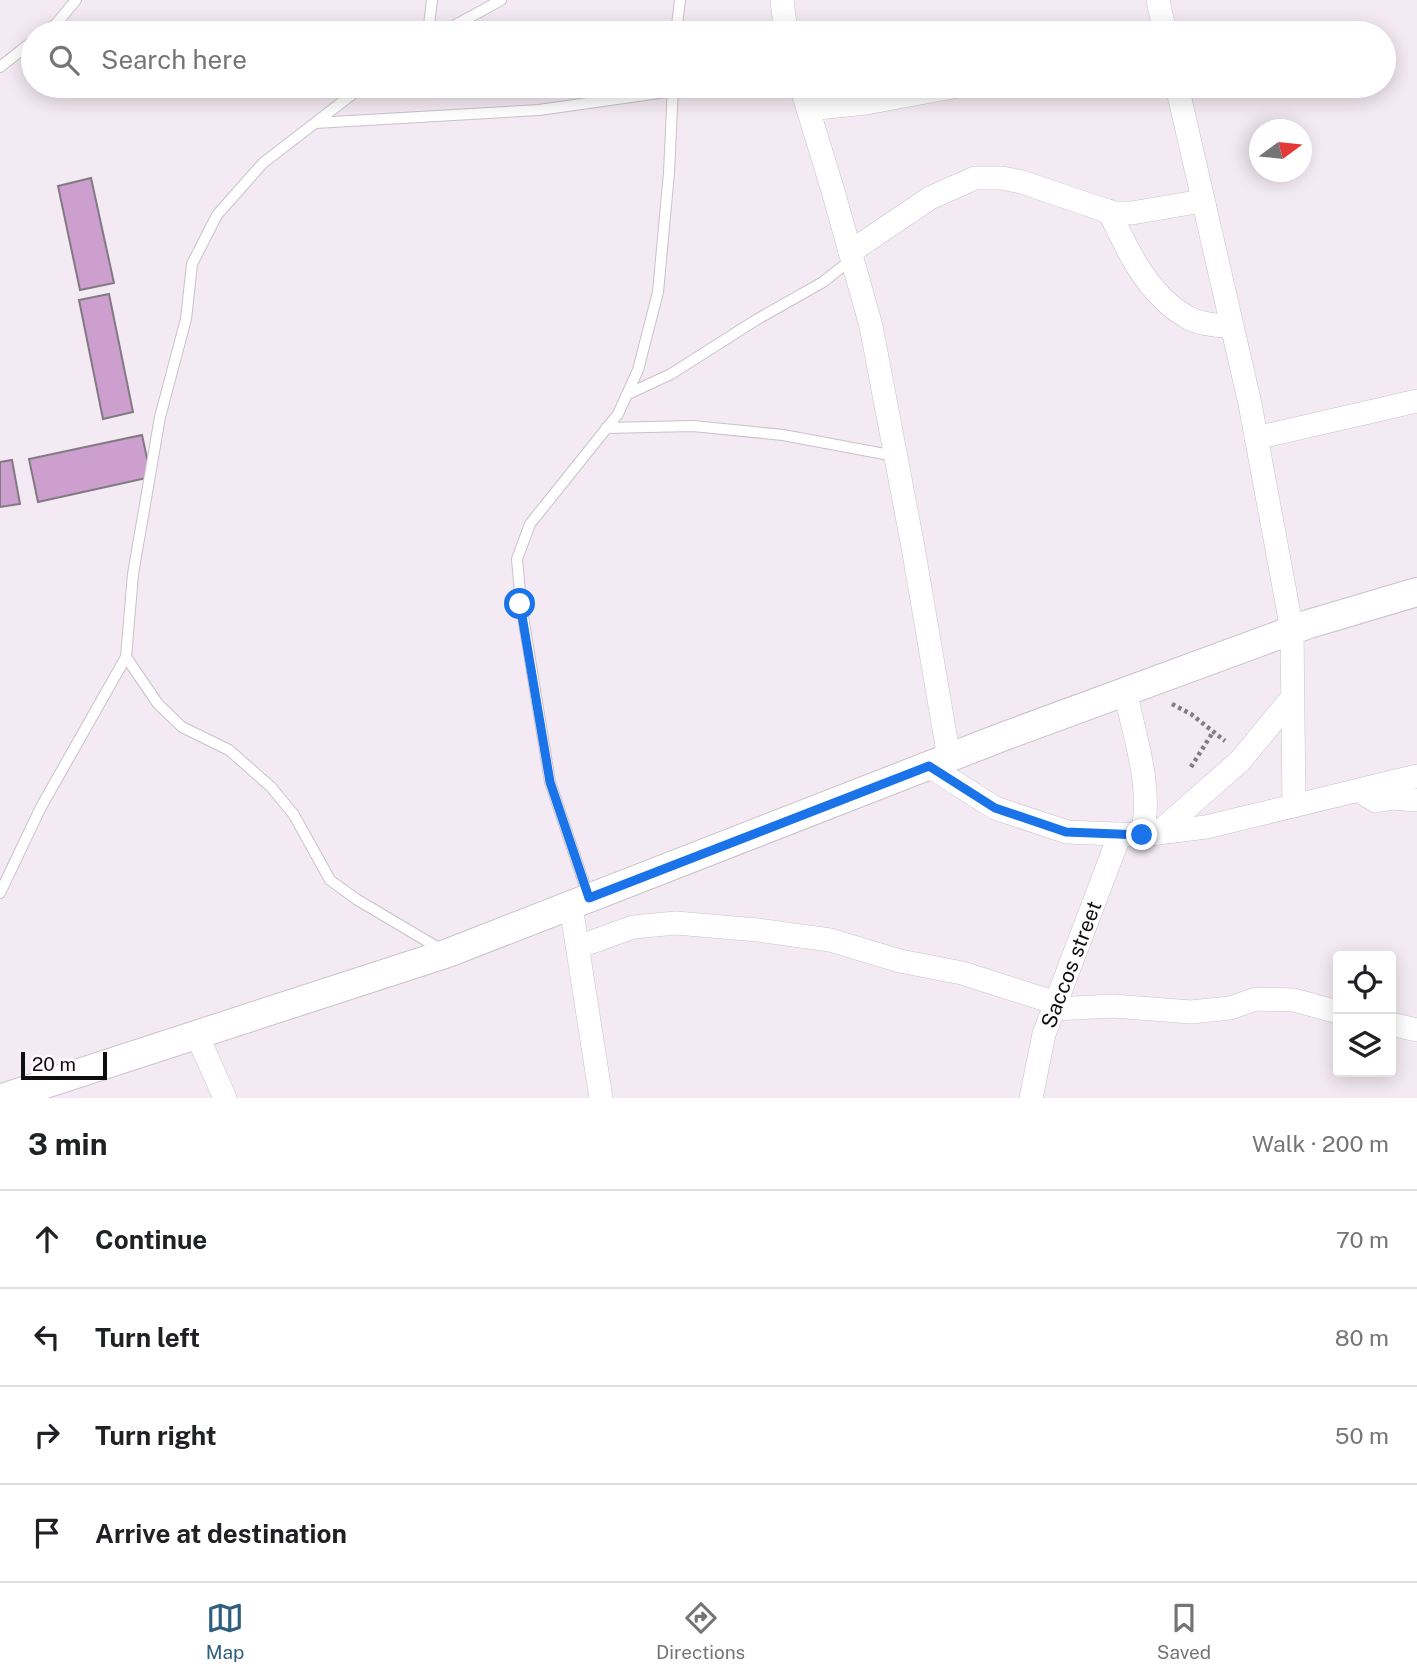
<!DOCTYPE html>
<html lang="en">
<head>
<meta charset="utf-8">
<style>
	body { margin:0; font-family:"Public Sans",sans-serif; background:#f6f6f6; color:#202124 }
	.controls { position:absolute; right:21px; bottom:21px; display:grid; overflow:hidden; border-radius:7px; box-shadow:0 4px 18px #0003 }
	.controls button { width:63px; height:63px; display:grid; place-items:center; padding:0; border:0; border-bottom:2px solid #e0e0e0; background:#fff; color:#202124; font:35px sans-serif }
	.compass { position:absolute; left:1249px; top:119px; width:63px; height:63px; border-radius:50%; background:#fff; box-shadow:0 4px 18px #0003; rotate:75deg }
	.scale { position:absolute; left:21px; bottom:18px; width:86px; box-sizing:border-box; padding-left:7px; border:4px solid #100d10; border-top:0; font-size:19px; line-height:24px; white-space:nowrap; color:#100d10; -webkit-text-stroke:5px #fff9fe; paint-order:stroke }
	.stop { position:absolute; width:21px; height:21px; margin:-16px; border:5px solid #1a73e8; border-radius:50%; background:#fff }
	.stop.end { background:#1a73e8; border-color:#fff; box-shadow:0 2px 7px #0008 }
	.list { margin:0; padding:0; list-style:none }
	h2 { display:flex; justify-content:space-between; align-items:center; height:91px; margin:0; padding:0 28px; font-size:30px }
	h2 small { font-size:23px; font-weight:400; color:#757577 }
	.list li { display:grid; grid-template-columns:46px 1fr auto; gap:21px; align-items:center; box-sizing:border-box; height:98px; padding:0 28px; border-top:2px solid #e0e0e0 }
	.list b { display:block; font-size:26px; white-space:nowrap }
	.list em { font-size:23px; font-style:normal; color:#757577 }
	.icon { flex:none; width:38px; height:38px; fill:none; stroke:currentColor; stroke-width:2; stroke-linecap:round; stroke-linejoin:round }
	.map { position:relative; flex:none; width:1417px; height:1098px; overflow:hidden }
	.search { position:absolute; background:#fff; box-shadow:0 4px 18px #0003; left:21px; right:21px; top:21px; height:77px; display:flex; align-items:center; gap:18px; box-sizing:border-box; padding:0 24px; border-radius:38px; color:#757577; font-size:26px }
	.sheet { height:483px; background:#fff }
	nav { display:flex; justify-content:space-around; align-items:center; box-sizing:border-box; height:98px; border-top:2px solid #e0e0e0; background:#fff; font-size:19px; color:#757577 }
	nav a { display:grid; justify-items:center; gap:4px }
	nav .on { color:#2f5f7d }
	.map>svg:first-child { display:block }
	.building { fill:#cc9fce; stroke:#827a83; stroke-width:2 }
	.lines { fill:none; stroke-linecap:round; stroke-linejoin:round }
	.service-casing { stroke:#cac1c9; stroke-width:12 }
	.minor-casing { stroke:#cac1c9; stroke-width:24 }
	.tertiary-casing { stroke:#cac1c9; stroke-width:30 }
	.path { stroke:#837c82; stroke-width:4.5; stroke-dasharray:3.5 3.5; stroke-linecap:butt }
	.service { stroke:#fff; stroke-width:10 }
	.minor { stroke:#fff; stroke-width:23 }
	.tertiary { stroke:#fff; stroke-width:28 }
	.route { stroke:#1a73e8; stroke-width:9 }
	.labels { text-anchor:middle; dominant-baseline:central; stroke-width:5; stroke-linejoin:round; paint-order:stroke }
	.street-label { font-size:21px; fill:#100d10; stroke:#fff9fe }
</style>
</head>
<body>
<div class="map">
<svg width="1417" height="1098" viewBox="0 0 1417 1098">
	<rect width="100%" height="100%" fill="#f4eaf3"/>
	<!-- building -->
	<path class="building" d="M 91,178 L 114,283 L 80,290 L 58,186 Z
		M 109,294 L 133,412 L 103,419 L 79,300 Z
		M 142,435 L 151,477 L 38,502 L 29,459 Z
		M 12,460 L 20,504 L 0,507 L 0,462 Z"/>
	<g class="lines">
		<defs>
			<path id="service" d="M 44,33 L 56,24 L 76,0
				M 428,33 L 432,0
				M 441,33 L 501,0
				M 676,33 L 680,0
				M 0,67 L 33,41
				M 315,123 L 539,110 L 673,91
				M 628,394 L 671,374 L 756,320 L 823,282 L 852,259
				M 606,428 L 693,426 L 783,435 L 895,456
				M 126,657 L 158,704 L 182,727 L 229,750 L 271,787 L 294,815 L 330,880 L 356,899 L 442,950
				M 0,893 L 41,807 L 126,657 L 133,574 L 160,417 L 186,319 L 192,264 L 217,215 L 263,163 L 363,86
				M 589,898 L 550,782 L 521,604 L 517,559 L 530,524 L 618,414 L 638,370 L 658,292 L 669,173 L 673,86"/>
			<g id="minor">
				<path d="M 782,0 L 786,33"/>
				<path d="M 1158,0 L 1165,33"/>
				<path d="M 801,86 L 833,191 L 871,326 L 913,547 L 949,758"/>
				<path d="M 1177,86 L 1250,404 L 1292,630 L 1294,806"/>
				<path d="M 808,109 L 866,103 L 958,86"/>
				<path d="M 1109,211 C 1127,250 1149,297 1189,318 C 1202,325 1217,325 1232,327"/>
				<path d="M 850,252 L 930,198 L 975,178 L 1002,178 L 1022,182 L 1113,213 L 1132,213 L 1202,201"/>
				<path d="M 1256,438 L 1417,401"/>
				<path d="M 1125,691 C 1135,738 1153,788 1142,835"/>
				<path d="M 929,766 L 995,808 L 1067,832 L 1142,835 L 1206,827 L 1417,776"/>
				<path d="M 1366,795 L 1376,801 L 1392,798 L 1417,800"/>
				<path d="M 1158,833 L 1240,761 L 1291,699"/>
				<path d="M 571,906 L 601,1098"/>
				<path d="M 578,947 L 633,927 L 676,923 L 758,930 L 830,940 L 900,961 L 962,973 L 1056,1003"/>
				<path d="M 1054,1009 L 1113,1006 L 1191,1012 L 1230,1008 L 1256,999 L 1294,1000 L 1338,1012"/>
				<path d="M 1391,1024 L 1417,1030"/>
				<path d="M 197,1035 L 225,1098"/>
				<path id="s1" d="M 1031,1098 L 1044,1034 L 1120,834"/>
			</g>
			<path id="tertiary" d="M 2,1098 L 448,953 L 1002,737 L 1309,624 L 1417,592"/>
		</defs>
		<!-- service casing -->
		<use href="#service" class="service-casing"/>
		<!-- minor casing -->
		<use href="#minor" class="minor-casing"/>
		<!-- tertiary casing -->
		<use href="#tertiary" class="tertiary-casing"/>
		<!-- path -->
		<path class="path" d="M 1172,704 L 1191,714 L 1225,741
			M 1191,767 L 1213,732"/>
		<!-- service -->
		<use href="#service" class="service"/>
		<!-- minor -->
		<use href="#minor" class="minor"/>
		<!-- tertiary -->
		<use href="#tertiary" class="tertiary"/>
	</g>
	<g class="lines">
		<!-- route -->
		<path class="route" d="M 520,604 L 550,782 L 589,898 L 929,766 L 995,808 L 1066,832 L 1142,835"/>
	</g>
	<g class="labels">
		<!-- street labels -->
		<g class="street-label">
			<text stroke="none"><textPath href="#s1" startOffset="140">Saccos street</textPath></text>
		</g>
	</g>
</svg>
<div class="controls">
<button><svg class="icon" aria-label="locate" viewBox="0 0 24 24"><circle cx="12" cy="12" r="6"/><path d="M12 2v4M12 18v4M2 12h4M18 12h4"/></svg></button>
<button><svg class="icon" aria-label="layers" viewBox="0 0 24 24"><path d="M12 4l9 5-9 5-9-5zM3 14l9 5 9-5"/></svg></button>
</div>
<svg class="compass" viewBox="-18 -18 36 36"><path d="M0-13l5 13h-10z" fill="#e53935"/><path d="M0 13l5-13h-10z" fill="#757577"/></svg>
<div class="scale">20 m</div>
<div class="stop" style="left:520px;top:604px"></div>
<div class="stop end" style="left:1142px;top:835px"></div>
<div class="search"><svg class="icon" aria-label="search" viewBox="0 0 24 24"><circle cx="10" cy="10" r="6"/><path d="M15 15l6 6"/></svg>Search here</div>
</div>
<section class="sheet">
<h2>3 min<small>Walk · 200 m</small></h2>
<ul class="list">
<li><svg class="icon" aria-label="ahead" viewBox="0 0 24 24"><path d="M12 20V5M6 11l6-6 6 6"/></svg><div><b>Continue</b></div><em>70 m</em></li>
<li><svg class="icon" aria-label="left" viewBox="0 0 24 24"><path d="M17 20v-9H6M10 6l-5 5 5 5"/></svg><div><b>Turn left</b></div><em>80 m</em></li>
<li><svg class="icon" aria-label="right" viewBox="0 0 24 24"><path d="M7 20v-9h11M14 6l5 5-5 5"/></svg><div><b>Turn right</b></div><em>50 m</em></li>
<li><svg class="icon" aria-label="arrive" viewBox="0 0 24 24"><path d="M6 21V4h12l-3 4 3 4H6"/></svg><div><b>Arrive at destination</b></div></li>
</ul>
</section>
<nav>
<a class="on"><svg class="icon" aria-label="map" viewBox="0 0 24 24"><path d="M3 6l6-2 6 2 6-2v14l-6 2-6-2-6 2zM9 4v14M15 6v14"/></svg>Map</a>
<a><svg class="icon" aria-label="directions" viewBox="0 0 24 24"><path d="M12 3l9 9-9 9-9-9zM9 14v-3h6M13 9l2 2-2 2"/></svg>Directions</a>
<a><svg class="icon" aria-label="saved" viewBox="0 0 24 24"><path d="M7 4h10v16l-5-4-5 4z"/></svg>Saved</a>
</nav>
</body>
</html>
